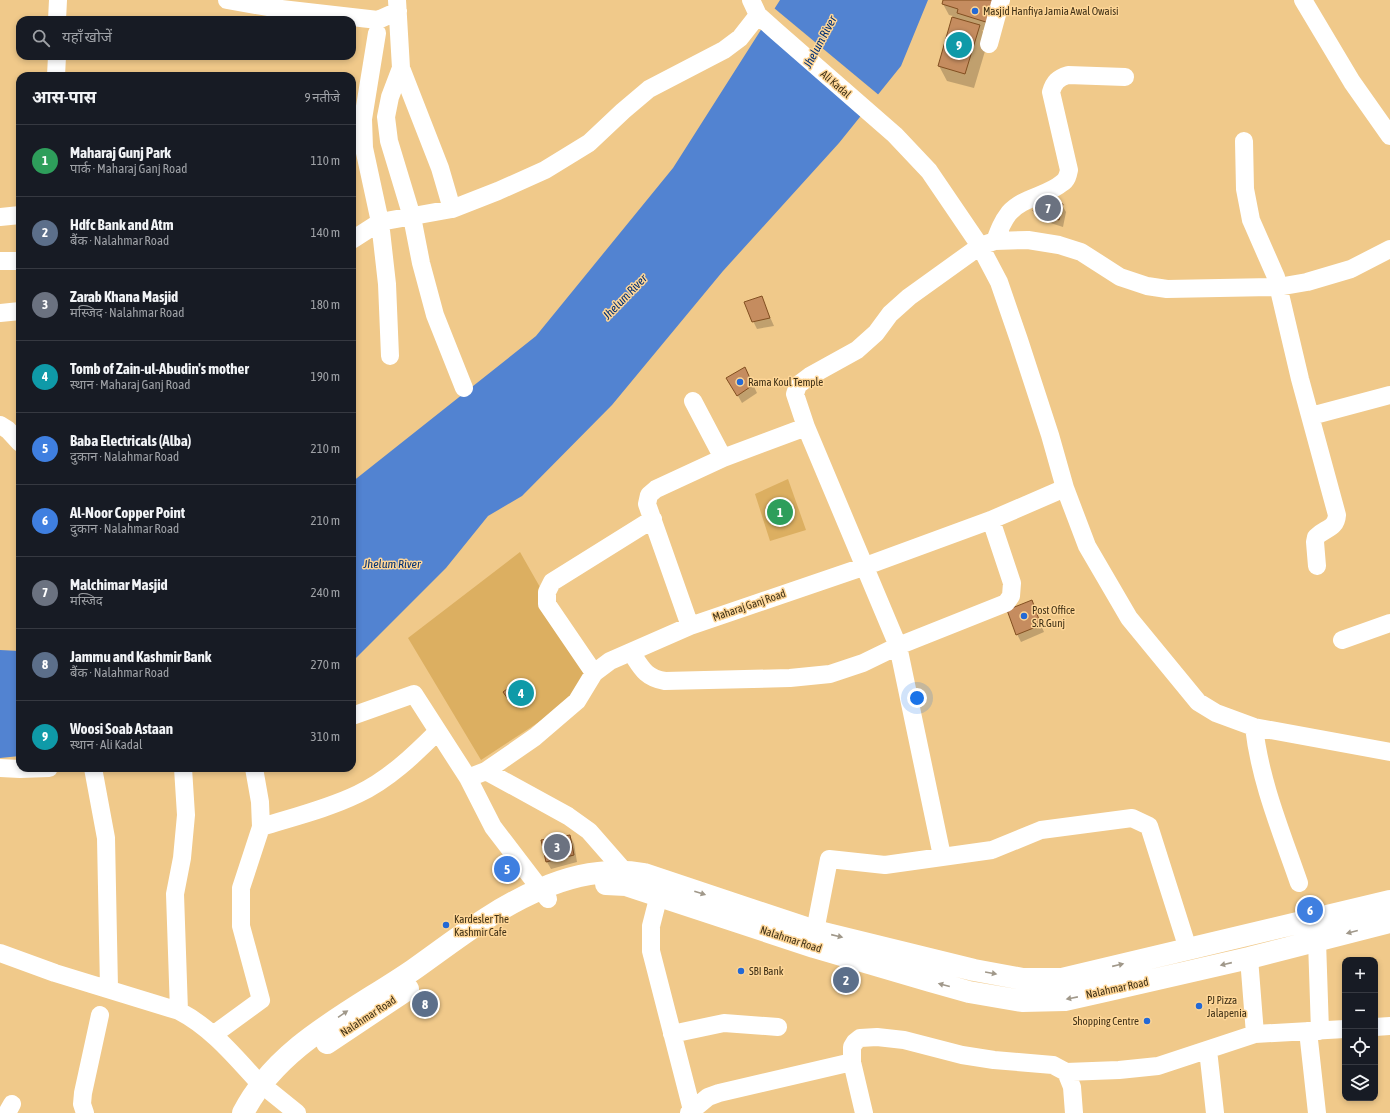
<!DOCTYPE html>
<html lang="hi">
<head>
<meta charset="utf-8">
<style>
	body { margin:0; font-family:"Asap Condensed","Noto Sans Devanagari",sans-serif; background:#20242c; color:#f1f3f6 }
	.controls { position:absolute; right:12px; bottom:12px; display:grid; overflow:hidden; border-radius:8px; box-shadow:0 2px 6px #0003 }
	.controls button { width:36px; height:36px; display:grid; place-items:center; padding:0; border:0; border-bottom:1px solid #363941; background:#171b24; color:#f1f3f6; font:20px sans-serif }
	.you { position:absolute; left:917px; top:698px; width:14px; height:14px; margin:-10px; border:3px solid #fff; border-radius:50%; background:#1a73e8; box-shadow:0 0 0 6px #1a73e833 }
	.badge { display:grid; place-items:center; width:26px; height:26px; border-radius:50%; background:#d93025; color:#fff; font-size:13px; font-weight:700 }
	.pin { position:absolute; translate:-50% -50%; border:2px solid #fff; box-shadow:0 1px 4px #0006 }
	.list { margin:0; padding:0; list-style:none }
	h2 { display:flex; justify-content:space-between; align-items:center; height:52px; margin:0; padding:0 16px; font-size:17px }
	h2 small { font-size:13px; font-weight:400; color:#9ea1a6 }
	.list li { display:grid; grid-template-columns:26px 1fr auto; gap:12px; align-items:center; box-sizing:border-box; height:72px; padding:0 16px; border-top:1px solid #363941 }
	.list b { display:block; font-size:15px; white-space:nowrap }
	.list p { margin:0; font-size:13px; white-space:nowrap; color:#9ea1a6 }
	.list em { font-size:13px; font-style:normal; color:#9ea1a6 }
	.icon { flex:none; width:22px; height:22px; fill:none; stroke:currentColor; stroke-width:2; stroke-linecap:round; stroke-linejoin:round }
	.map { position:relative; flex:none; width:1390px; height:1113px; overflow:hidden }
	.search { position:absolute; background:#171b24; box-shadow:0 2px 6px #0003; left:16px; top:16px; width:340px; height:44px; display:flex; align-items:center; gap:10px; box-sizing:border-box; padding:0 14px; border-radius:12px; color:#9ea1a6; font-size:15px }
	.panel { position:absolute; background:#171b24; box-shadow:0 2px 6px #0003; left:16px; top:72px; width:340px; height:700px; border-radius:12px }
	.map>svg:first-child { display:block }
	.green { fill:#dcaf61 }
	.water { fill:#5283d1 }
	.pier { fill:#f0c98a }
	.shadow { fill:#0003 }
	.building { fill:#c58c5f; stroke:#824f21; fill-rule:evenodd }
	.lines { fill:none; stroke-linecap:round; stroke-linejoin:round }
	.minor { stroke:#fff; stroke-width:18 }
	.major { stroke:#fff; stroke-width:22 }
	.oneway { fill:#a0988a }
	.poi-dot { fill:#2469d5; stroke:#fed697; stroke-width:1.5 }
	.labels { text-anchor:middle; dominant-baseline:central; stroke-width:3; stroke-linejoin:round; paint-order:stroke }
	.poi-label { font-size:11px; fill:#403116; stroke:#fed697; text-anchor:start }
	.street-label { font-size:11px; fill:#403116; stroke:#fed697 }
	.water-label { font-size:12px; font-style:italic; fill:#002f74; stroke:#fed697 }
</style>
</head>
<body>
<div class="map">
<svg width="1390" height="1113" viewBox="0 0 1390 1113">
	<rect width="100%" height="100%" fill="#f0c98a"/>
	<!-- green -->
	<path class="green" d="M 788,479 L 806,530 L 770,541 L 755,494 Z
		M 520,552 L 590,675 L 574,699 L 481,760 L 408,638 Z"/>
	<!-- water -->
	<path class="water" d="M 780,0 L 928,0 L 901,66 L 839,143 L 723,271 L 612,405 L 522,496 L 488,516 L 446,568 L 352,662 L 352,482 L 536,336 L 673,168 Z
		M 0,650 L 20,651 L 20,756 L 0,758 Z"/>
	<!-- pier -->
	<path class="pier" d="M 774,8 L 880,96 L 865,114 L 760,28 Z"/>
	<!-- shadow -->
	<path class="shadow" d="M 944,0 L 1003,0 L 996,34 L 982,30 L 988,41 L 974,88 L 947,81 L 939,66 L 953,16 L 949,15 L 943,4 Z
		M 1062,205 L 1066,212 L 1063,227 L 1038,219 L 1034,211 Z
		M 761,297 L 774,326 L 757,329 L 753,321 Z
		M 745,368 L 757,393 L 742,403 L 728,378 Z
		M 1031,602 L 1044,632 L 1021,642 L 1017,634 Z
		M 515,683 L 516,690 L 512,694 L 509,693 L 507,690 Z
		M 520,697 L 527,702 L 519,708 L 518,698 Z
		M 570,836 L 574,844 L 577,862 L 551,869 L 547,862 Z"/>
	<!-- building -->
	<path class="building" d="M 943,0 L 996,0 L 989,23 L 957,13 L 958,9 L 942,4 Z
		M 952,17 L 980,25 L 965,74 L 938,66 Z
		M 1037,198 L 1063,204 L 1059,220 L 1033,211 Z
		M 762,296 L 770,318 L 752,322 L 744,302 Z
		M 745,367 L 753,385 L 737,396 L 726,378 Z
		M 1032,600 L 1041,625 L 1016,635 L 1007,610 Z
		M 518,681 L 528,695 L 516,705 L 510,702 L 503,692 ZM 515,688 L 521,692 L 520,697 L 516,698 L 519,701 L 515,704 L 513,700 L 515,698 L 510,694 Z
		M 570,835 L 574,855 L 546,862 L 541,840 Z"/>
	<g class="lines">
		<!-- minor -->
		<path class="minor" d="M 227,0 L 273,8 L 378,20 L 398,11
			M 397,0 L 401,68 L 440,168 L 452,209
			M 751,0 L 758,15 L 777,32 L 895,135 L 929,171 L 980,246 L 999,282 L 1019,340 L 1050,435 L 1065,488 L 1087,546 L 1129,618 L 1198,702 L 1216,713 L 1254,727 L 1390,752
			M 1303,0 L 1352,82 L 1390,136
			M 57,20 L 58,0
			M 377,33 L 363,119 L 364,148 L 380,222 L 387,284 L 390,356
			M 989,44 L 1001,0
			M 401,68 L 390,97 L 386,117 L 389,141 L 412,217 L 421,263 L 435,315 L 464,388
			M 56,76 L 57,56
			M 1244,141 L 1245,189 L 1251,220 L 1276,277 L 1300,379 L 1337,515 C 1336,529 1325,528 1316,537 L 1315,542 L 1317,566
			M 0,217 L 20,215
			M 352,240 L 380,222 L 452,209 L 498,191 L 545,170 L 589,143 L 623,111 L 649,89 L 724,50 L 740,38 L 758,15
			M 995,241 C 999,230 1002,222 1009,213 C 1023,197 1047,196 1062,183 C 1067,180 1068,175 1069,170 L 1051,92 C 1054,82 1058,78 1068,75 L 1125,77
			M 0,261 L 20,261
			M 0,313 L 20,311
			M 693,401 L 723,458
			M 1311,416 L 1390,395
			M 0,425 L 8,430 L 20,443
			M 806,427 L 795,394 L 798,385 L 810,376 L 857,350 L 876,333 L 890,314 L 909,297 L 980,246 L 995,241 L 1028,240 L 1059,245 L 1081,252 L 1120,277 L 1147,286 L 1167,289 L 1278,287 L 1307,282 L 1351,269 L 1390,249
			M 690,626 L 647,504 L 649,495 L 656,489 L 723,458 L 806,427 L 898,646 L 942,856
			M 1342,640 L 1390,623
			M 631,652 C 641,667 645,678 665,681 L 790,678 L 830,674 L 863,663 L 898,646 L 1006,603 L 1011,596 L 1012,583 L 991,520
			M 594,673 L 547,604 L 547,592 L 552,582 L 653,519
			M 352,716 L 414,694 L 468,778 L 493,827 L 548,899
			M 1254,727 C 1260,781 1281,831 1299,883
			M 0,768 L 20,769 L 49,768
			M 93,768 L 106,838 L 109,988
			M 486,771 L 568,816 L 589,831 L 624,871
			M 468,778 L 486,771 L 535,737 L 577,701 L 594,673 L 610,661 L 690,626 L 863,567 L 991,520 L 1065,488
			M 261,827 C 293,817 327,809 358,794 C 388,780 414,755 437,732
			M 662,883 L 651,926 L 651,951 L 692,1110
			M 815,931 L 829,859 L 885,865 L 992,850 L 1041,830 L 1132,818 L 1149,826 L 1188,949
			M 1317,941 L 1320,1031
			M 0,953 L 55,973 L 179,1011 C 212,1028 236,1058 261,1085
			M 179,1011 L 175,894 L 182,858 L 186,815 L 183,768
			M 1375,1027 L 1390,1026
			M 1308,1031 L 1317,1113
			M 672,1034 L 724,1023 L 778,1027
			M 1255,1034 L 1345,1029
			M 213,1035 L 261,1000 L 241,926 L 241,888 L 261,827 L 260,802 L 254,768
			M 1208,1050 L 1215,1113
			M 1066,1072 L 1072,1087 L 1074,1113
			M 271,1092 L 297,1113
			M 7,1113 L 12,1104
			M 85,1113 L 82,1104 L 83,1093 L 100,1015
			M 689,1113 L 708,1097 L 719,1093 L 852,1062
			M 864,1113 L 852,1062 L 852,1047 L 855,1042 L 860,1038 L 877,1037 L 904,1040 L 962,1055 L 994,1060 L 1053,1065 L 1066,1072 L 1119,1070 L 1158,1066 L 1255,1034 L 1249,958"/>
		<!-- major -->
		<path class="major" d="M 606,884 L 626,885 L 814,947 L 930,981 L 969,992 L 1022,1001 L 1065,1000 L 1105,991 L 1249,958 L 1390,922
			M 327,1043 L 408,989
			M 243,1113 C 278,1045 353,1011 413,970 C 454,941 495,908 541,889 C 575,874 608,868 644,874 L 815,931 L 974,970 L 1023,979 L 1062,979 L 1390,901"/>
	</g>
	<!-- one-way arrows -->
	<defs><path id="oneway-solid" d="M-6-.8H1V-3.2L6.5 0L1 3.2V.8H-6Z"/></defs>
	<g class="oneway">
		<use href="#oneway-solid" transform="translate(700 893) rotate(18)"/>
		<use href="#oneway-solid" transform="translate(1352 932) rotate(165)"/>
		<use href="#oneway-solid" transform="translate(837 936) rotate(13)"/>
		<use href="#oneway-solid" transform="translate(1226 964) rotate(167)"/>
		<use href="#oneway-solid" transform="translate(1118 965) rotate(-13)"/>
		<use href="#oneway-solid" transform="translate(991 973) rotate(10)"/>
		<use href="#oneway-solid" transform="translate(944 985) rotate(-165)"/>
		<use href="#oneway-solid" transform="translate(1072 998) rotate(169)"/>
		<use href="#oneway-solid" transform="translate(343 1014) rotate(-34)"/>
	</g>
	<!-- markers -->
	<g class="poi-dot">
		<circle cx="975" cy="11" r="4"/>
		<circle cx="740" cy="382" r="4"/>
		<circle cx="1024" cy="616" r="4"/>
		<circle cx="446" cy="925" r="4"/>
		<circle cx="741" cy="971" r="4"/>
		<circle cx="1199" cy="1006" r="4"/>
		<circle cx="1147" cy="1021" r="4"/>
	</g>
	<g class="labels">
		<!-- poi labels -->
		<g class="poi-label">
			<text x="983" y="11">Masjid Hanfiya Jamia Awal Owaisi</text>
			<text x="748" y="382">Rama Koul Temple</text>
			<text x="1032" y="610">Post Office<tspan x="1032" dy="13">S.R.Gunj</tspan></text>
			<text x="454" y="919">Kardesler The<tspan x="454" dy="13">Kashmir Cafe</tspan></text>
			<text x="749" y="971">SBI Bank</text>
			<text x="1207" y="1000">PJ Pizza<tspan x="1207" dy="13">Jalapenia</tspan></text>
			<text x="1139" y="1021" text-anchor="end">Shopping Centre</text>
		</g>
		<!-- street labels -->
		<g class="street-label">
			<text transform="translate(836 84) rotate(41)">Ali Kadal</text>
			<text transform="translate(749 605) rotate(-19)">Maharaj Ganj Road</text>
			<text transform="translate(791 939) rotate(18)">Nalahmar Road</text>
			<text transform="translate(1117 988) rotate(-12)">Nalahmar Road</text>
			<text transform="translate(368 1016) rotate(-33)">Nalahmar Road</text>
		</g>
		<!-- water labels -->
		<g class="water-label">
			<text transform="translate(820 42) rotate(-62)">Jhelum River</text>
			<text transform="translate(625 297) rotate(-46)">Jhelum River</text>
			<text x="392" y="564">Jhelum River</text>
		</g>
	</g>
</svg>
<div class="controls">
<button>+</button>
<button>−</button>
<button><svg class="icon" aria-label="locate" viewBox="0 0 24 24"><circle cx="12" cy="12" r="6"/><path d="M12 2v4M12 18v4M2 12h4M18 12h4"/></svg></button>
<button><svg class="icon" aria-label="layers" viewBox="0 0 24 24"><path d="M12 4l9 5-9 5-9-5zM3 14l9 5 9-5"/></svg></button>
</div>
<div class="you"></div>
<div class="pin badge" style="left:780px;top:512px;background:#2e9e5b">1</div>
<div class="pin badge" style="left:846px;top:980px;background:#5c6f8a">2</div>
<div class="pin badge" style="left:557px;top:847px;background:#6b7280">3</div>
<div class="pin badge" style="left:521px;top:693px;background:#0f9aa8">4</div>
<div class="pin badge" style="left:507px;top:869px;background:#3f7fe0">5</div>
<div class="pin badge" style="left:1310px;top:910px;background:#3f7fe0">6</div>
<div class="pin badge" style="left:1048px;top:208px;background:#6b7280">7</div>
<div class="pin badge" style="left:425px;top:1004px;background:#5c6f8a">8</div>
<div class="pin badge" style="left:959px;top:45px;background:#0f9aa8">9</div>
<div class="search"><svg class="icon" aria-label="search" viewBox="0 0 24 24"><circle cx="10" cy="10" r="6"/><path d="M15 15l6 6"/></svg>यहाँ खोजें</div>
<section class="panel">
<h2>आस-पास<small>9 नतीजे</small></h2>
<ul class="list">
<li><span class="badge" style="background:#2e9e5b">1</span><div><b>Maharaj Gunj Park</b><p>पार्क · Maharaj Ganj Road</p></div><em>110 m</em></li>
<li><span class="badge" style="background:#5c6f8a">2</span><div><b>Hdfc Bank and Atm</b><p>बैंक · Nalahmar Road</p></div><em>140 m</em></li>
<li><span class="badge" style="background:#6b7280">3</span><div><b>Zarab Khana Masjid</b><p>मस्जिद · Nalahmar Road</p></div><em>180 m</em></li>
<li><span class="badge" style="background:#0f9aa8">4</span><div><b>Tomb of Zain-ul-Abudin's mother</b><p>स्थान · Maharaj Ganj Road</p></div><em>190 m</em></li>
<li><span class="badge" style="background:#3f7fe0">5</span><div><b>Baba Electricals (Alba)</b><p>दुकान · Nalahmar Road</p></div><em>210 m</em></li>
<li><span class="badge" style="background:#3f7fe0">6</span><div><b>Al-Noor Copper Point</b><p>दुकान · Nalahmar Road</p></div><em>210 m</em></li>
<li><span class="badge" style="background:#6b7280">7</span><div><b>Malchimar Masjid</b><p>मस्जिद</p></div><em>240 m</em></li>
<li><span class="badge" style="background:#5c6f8a">8</span><div><b>Jammu and Kashmir Bank</b><p>बैंक · Nalahmar Road</p></div><em>270 m</em></li>
<li><span class="badge" style="background:#0f9aa8">9</span><div><b>Woosi Soab Astaan</b><p>स्थान · Ali Kadal</p></div><em>310 m</em></li>
</ul>
</section>
</div>
</body>
</html>
